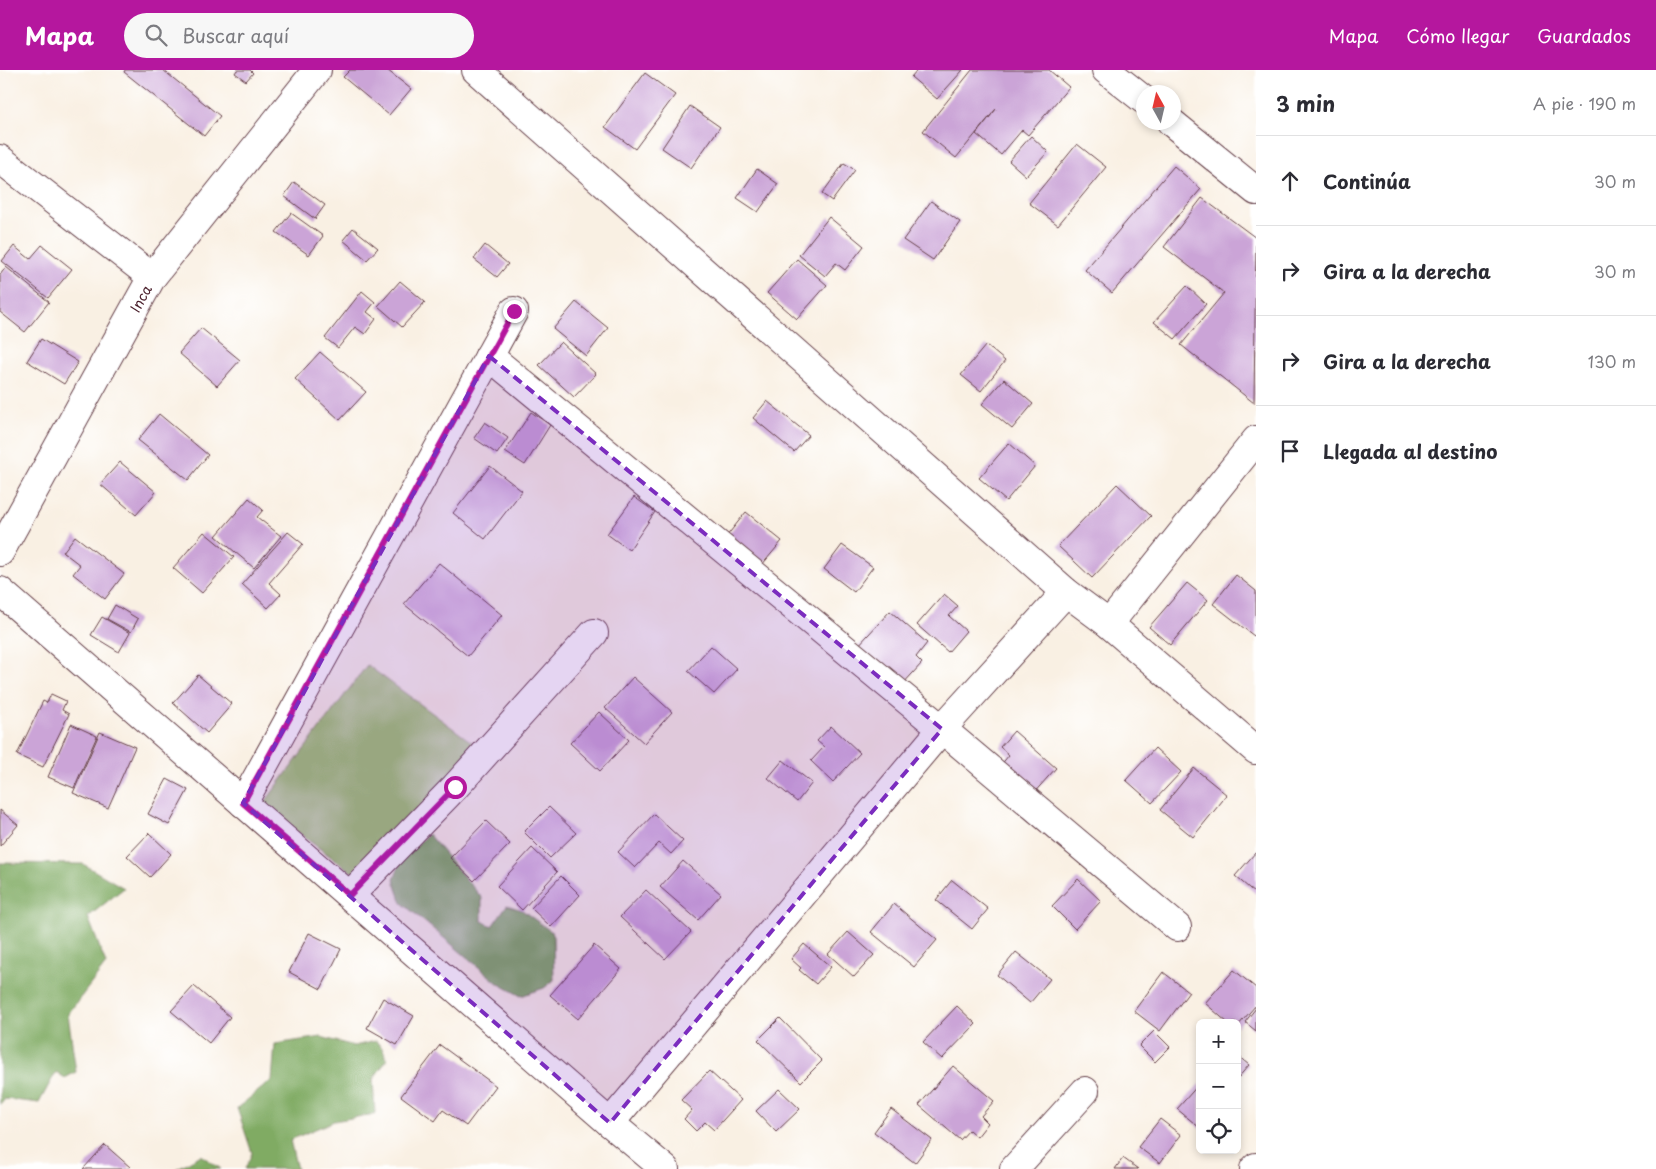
<!DOCTYPE html>
<html lang="es">
<head>
<meta charset="utf-8">
<style>
	body { margin:0; font-family:"Playpen Sans",sans-serif; background:#f7f7f7; color:#2b2b33 }
	.controls { position:absolute; right:15px; bottom:15px; display:grid; overflow:hidden; border-radius:8px; box-shadow:0 2px 8px #0003 }
	.controls button { width:45px; height:45px; display:grid; place-items:center; padding:0; border:0; border-bottom:1px solid #e1e1e2; background:#fff; color:#2b2b33; font:25px sans-serif }
	.compass { position:absolute; left:1136px; top:15px; width:45px; height:45px; border-radius:50%; background:#fff; box-shadow:0 2px 8px #0003; rotate:352deg }
	.stop { position:absolute; width:15px; height:15px; margin:-11px; border:4px solid #b5179e; border-radius:50%; background:#fff }
	.stop.end { background:#b5179e; border-color:#fff; box-shadow:0 1px 5px #0008 }
	.list { margin:0; padding:0; list-style:none }
	h2 { display:flex; justify-content:space-between; align-items:center; height:65px; margin:0; padding:0 20px; font-size:21px }
	h2 small { font-size:16px; font-weight:400; color:#7c7c81 }
	.list li { display:grid; grid-template-columns:32px 1fr auto; gap:15px; align-items:center; box-sizing:border-box; height:90px; padding:0 20px; border-top:1px solid #e1e1e2 }
	.list b { display:block; font-size:19px; white-space:nowrap }
	.list em { font-size:16px; font-style:normal; color:#7c7c81 }
	.icon { flex:none; width:28px; height:28px; fill:none; stroke:currentColor; stroke-width:2; stroke-linecap:round; stroke-linejoin:round }
	.map { position:relative; flex:none; width:1256px; height:1099px; overflow:hidden }
	header { display:flex; align-items:center; gap:30px; box-sizing:border-box; height:70px; padding:0 25px; background:#b5179e; color:#fff }
	header strong { font-size:24px }
	nav { display:flex; gap:28px; margin-inline-start:auto; font-size:18px }
	.search { width:350px; height:45px; background:#f7f7f7; display:flex; align-items:center; gap:12px; box-sizing:border-box; padding:0 18px; border-radius:28px; color:#7c7c81; font-size:19px }
	main { display:flex }
	aside { flex:1; background:#fff }
	.map>svg:first-child { display:block }
	.green { fill:#a0c671; stroke:#75724e }
	.forest { fill:#80ab63; stroke:#656547 }
	.building { fill:#cba4d7 }
	.lines { fill:none; stroke-linecap:round; stroke-linejoin:round }
	.minor-casing { stroke:#643e47; stroke-width:30 }
	.tertiary-casing { stroke:#643e47; stroke-width:30 }
	.minor { stroke:#fff; stroke-width:28 }
	.tertiary { stroke:#fff; stroke-width:28 }
	.route { stroke:#b5179e; stroke-width:6 }
	.marked { fill:#7b2cbf; fill-opacity:0.2; stroke:#7b2cbf; stroke-width:4; stroke-dasharray:10 6; stroke-linejoin:round }
	.labels { text-anchor:middle; dominant-baseline:central; stroke-width:4.5; stroke-linejoin:round; paint-order:stroke }
	.street-label { font-size:14px; fill:#4a1f2b; stroke:#fff }
</style>
</head>
<body>
<header>
<strong>Mapa</strong>
<div class="search"><svg class="icon" aria-label="search" viewBox="0 0 24 24"><circle cx="10" cy="10" r="6"/><path d="M15 15l6 6"/></svg>Buscar aquí</div>
<nav><a>Mapa</a><a>Cómo llegar</a><a>Guardados</a></nav>
</header>
<main>
<div class="map">
<svg width="1256" height="1099" viewBox="0 0 1256 1099">
	<rect width="100%" height="100%" fill="#fff"/>
	<filter id="ink" filterUnits="userSpaceOnUse"><feTurbulence type="fractalNoise" baseFrequency=".02" numOctaves="2"/><feDisplacementMap in="SourceGraphic" scale="10" xChannelSelector="R" yChannelSelector="G"/><feConvolveMatrix kernelMatrix="1 2 1 2 8 2 1 2 1" color-interpolation-filters="sRGB"/></filter>
	<filter id="wash" filterUnits="userSpaceOnUse"><feTurbulence type="fractalNoise" baseFrequency=".0096" numOctaves="4" result="noise"/><feDisplacementMap in="SourceGraphic" scale="20" xChannelSelector="R" yChannelSelector="G"/><feGaussianBlur stdDeviation="1.12" result="paint"/><feColorMatrix in="noise" values="0 0 0 0 0 0 0 0 0 0 0 0 0 0 0 0 0 1.4 0 .05"/><feComposite in="paint" operator="in"/></filter>
	<g filter="url(#wash)">
		<rect width="100%" height="100%" fill="#f9f0e3"/>
		<!-- green -->
		<path class="green" d="M 367,595 L 477,676 L 372,817 L 262,736 Z"/>
		<!-- forest -->
		<path class="forest" d="M 428,764 L 482,828 L 482,851 L 492,856 L 507,835 L 522,840 L 553,863 L 554,910 L 544,918 L 521,926 L 499,914 L 402,833 L 394,810 L 402,788 Z
			M 0,793 L 83,794 L 124,818 L 88,847 L 106,894 L 68,944 L 76,1002 L 65,1008 L 56,1002 L 39,1033 L 5,1029 L 0,1035 Z
			M 321,967 L 354,976 L 376,971 L 383,979 L 387,990 L 373,1009 L 375,1044 L 334,1051 L 290,1070 L 297,1099 L 245,1099 L 252,1083 L 237,1038 L 272,1010 L 275,974 Z
			M 201,1085 L 221,1099 L 176,1099 Z"/>
		<g id="blocks">
			<!-- building -->
			<path class="building" d="M 125,0 L 163,0 L 220,46 L 204,66 L 124,2 Z
				M 237,0 L 250,0 L 253,3 L 246,11 L 235,3 Z
				M 350,0 L 387,0 L 411,19 L 389,45 L 343,7 Z
				M 917,0 L 963,0 L 937,29 L 911,7 Z
				M 972,0 L 1049,0 L 1069,17 L 1028,65 L 1022,60 L 1001,85 L 976,64 L 996,39 L 956,88 L 923,61 Z
				M 645,3 L 675,25 L 635,79 L 605,57 Z
				M 690,36 L 720,57 L 691,98 L 662,78 Z
				M 1031,66 L 1048,82 L 1026,106 L 1009,91 Z
				M 1077,74 L 1106,97 L 1058,155 L 1029,133 Z
				M 844,93 L 855,100 L 832,131 L 822,124 Z
				M 1174,96 L 1201,119 L 1112,223 L 1085,200 Z
				M 757,99 L 778,114 L 758,142 L 737,128 Z
				M 294,112 L 325,135 L 315,149 L 284,126 Z
				M 1202,128 L 1256,168 L 1254,333 L 1181,275 L 1224,223 L 1164,177 Z
				M 931,131 L 960,152 L 933,190 L 903,170 Z
				M 291,143 L 323,166 L 309,185 L 276,162 Z
				M 829,147 L 864,176 L 845,200 L 836,193 L 825,206 L 799,185 Z
				M 353,158 L 378,178 L 367,190 L 343,170 Z
				M 42,175 L 72,199 L 48,228 L 2,191 L 14,176 L 30,189 Z
				M 485,175 L 508,194 L 497,207 L 474,189 Z
				M 797,189 L 827,215 L 797,249 L 767,223 Z
				M 6,197 L 49,232 L 25,262 L 0,242 L 0,205 Z
				M 400,211 L 425,232 L 402,257 L 378,236 Z
				M 1187,216 L 1206,234 L 1175,269 L 1154,252 Z
				M 362,221 L 375,232 L 367,242 L 376,249 L 365,264 L 355,257 L 338,278 L 325,268 Z
				M 576,232 L 608,258 L 586,286 L 553,259 Z
				M 201,258 L 240,290 L 217,316 L 179,283 Z
				M 41,269 L 78,292 L 64,314 L 27,291 Z
				M 561,272 L 596,304 L 574,327 L 539,295 Z
				M 986,275 L 1005,291 L 981,321 L 961,305 Z
				M 320,282 L 366,322 L 340,350 L 295,309 Z
				M 1004,309 L 1033,334 L 1012,359 L 982,334 Z
				M 767,331 L 809,365 L 794,382 L 753,348 Z
				M 531,342 L 550,355 L 525,395 L 505,382 Z
				M 159,344 L 208,385 L 188,410 L 138,370 Z
				M 485,352 L 508,368 L 497,384 L 474,368 Z
				M 1009,373 L 1035,396 L 1006,431 L 979,408 Z
				M 120,392 L 156,422 L 136,445 L 100,414 Z
				M 490,396 L 522,421 L 485,469 L 453,443 Z
				M 1117,414 L 1151,446 L 1092,508 L 1058,476 Z
				M 634,427 L 655,442 L 629,480 L 607,464 Z
				M 249,428 L 263,440 L 257,447 L 281,466 L 254,498 L 216,466 Z
				M 746,442 L 782,471 L 761,496 L 726,467 Z
				M 204,462 L 234,487 L 202,523 L 173,498 Z
				M 288,462 L 303,474 L 269,513 L 281,524 L 268,538 L 242,514 Z
				M 75,466 L 124,504 L 105,529 L 73,504 L 80,495 L 63,482 Z
				M 842,475 L 873,497 L 854,522 L 824,499 Z
				M 439,493 L 502,545 L 468,586 L 404,534 Z
				M 1236,505 L 1256,521 L 1256,564 L 1254,566 L 1213,534 Z
				M 1187,513 L 1208,530 L 1170,575 L 1149,557 Z
				M 944,524 L 958,536 L 949,546 L 966,561 L 948,582 L 917,555 Z
				M 115,535 L 138,549 L 131,562 L 107,549 Z
				M 890,541 L 927,573 L 916,587 L 922,593 L 902,615 L 857,577 Z
				M 102,547 L 130,563 L 119,582 L 91,565 Z
				M 711,576 L 737,599 L 714,624 L 688,601 Z
				M 198,605 L 232,634 L 207,663 L 173,633 Z
				M 633,607 L 672,642 L 644,673 L 605,638 Z
				M 51,624 L 66,631 L 62,640 L 69,644 L 43,697 L 17,685 L 43,631 L 47,633 Z
				M 599,642 L 629,670 L 600,701 L 570,673 Z
				M 71,654 L 97,666 L 74,718 L 48,707 Z
				M 831,656 L 860,683 L 833,712 L 811,691 L 824,677 L 817,671 Z
				M 1014,661 L 1056,698 L 1032,725 L 1000,696 L 1009,685 L 1000,677 Z
				M 100,662 L 135,677 L 108,738 L 73,723 Z
				M 1155,678 L 1181,702 L 1152,733 L 1126,710 Z
				M 783,690 L 812,713 L 797,732 L 768,708 Z
				M 1194,698 L 1227,725 L 1193,767 L 1160,740 Z
				M 167,709 L 188,720 L 169,755 L 148,744 Z
				M 549,737 L 576,763 L 550,788 L 524,762 Z
				M 0,740 L 18,755 L 0,776 Z
				M 654,744 L 683,771 L 671,784 L 659,773 L 635,798 L 618,782 Z
				M 486,751 L 510,774 L 474,811 L 450,788 Z
				M 149,763 L 171,784 L 150,807 L 127,786 Z
				M 532,778 L 557,802 L 522,840 L 497,816 Z
				M 1256,782 L 1256,824 L 1235,806 Z
				M 683,791 L 721,824 L 698,850 L 660,817 Z
				M 561,806 L 580,825 L 551,857 L 531,838 Z
				M 1078,809 L 1101,831 L 1075,859 L 1052,836 Z
				M 952,810 L 988,839 L 972,859 L 936,830 Z
				M 646,820 L 691,862 L 665,889 L 620,847 Z
				M 894,834 L 937,870 L 914,897 L 871,862 Z
				M 848,862 L 874,885 L 854,907 L 828,884 Z
				M 309,863 L 341,879 L 321,919 L 289,902 Z
				M 804,874 L 831,897 L 816,914 L 799,900 L 801,898 L 791,889 Z
				M 594,875 L 621,899 L 578,949 L 550,925 Z
				M 1016,882 L 1050,909 L 1030,933 L 997,905 Z
				M 1234,900 L 1256,918 L 1256,935 L 1237,957 L 1237,953 L 1228,953 L 1205,933 Z
				M 1163,902 L 1189,922 L 1160,961 L 1134,941 Z
				M 194,916 L 230,947 L 209,973 L 171,941 Z
				M 383,928 L 414,946 L 397,975 L 367,958 Z
				M 957,936 L 976,954 L 942,989 L 923,972 Z
				M 1256,938 L 1256,961 L 1245,952 Z
				M 780,948 L 822,991 L 801,1012 L 758,970 Z
				M 1154,961 L 1170,977 L 1155,992 L 1139,976 Z
				M 440,975 L 496,1016 L 466,1056 L 443,1040 L 435,1051 L 401,1026 Z
				M 1237,985 L 1249,995 L 1237,1009 Z
				M 953,996 L 994,1031 L 981,1046 L 988,1053 L 977,1067 L 969,1060 L 960,1070 L 919,1035 Z
				M 709,1001 L 741,1030 L 714,1060 L 705,1052 L 696,1061 L 684,1049 L 692,1040 L 681,1030 Z
				M 1200,1013 L 1200,1058 L 1177,1039 Z
				M 779,1019 L 800,1039 L 776,1062 L 756,1041 Z
				M 891,1039 L 932,1070 L 915,1093 L 874,1062 Z
				M 1160,1049 L 1181,1065 L 1160,1093 L 1138,1077 Z
				M 105,1075 L 130,1097 L 128,1099 L 83,1099 Z
				M 1123,1088 L 1138,1099 L 1115,1099 Z"/>
		</g>
	</g>
	<g filter="url(#ink)">
		<use href="#blocks" fill-opacity="0" stroke="#643e47" stroke-width="1"/>
		<g class="lines">
			<defs>
				<g id="minor">
					<path d="M 476,0 L 1066,522 L 1109,554 L 1256,680"/>
					<path d="M 0,89 L 152,207"/>
					<path d="M 489,286 L 942,659 L 1177,857"/>
					<path id="s1" d="M 0,482 L 152,207 L 317,0"/>
					<path d="M 0,521 L 610,1053 L 665,1099"/>
					<path d="M 1109,554 L 1256,370"/>
					<path d="M 243,733 L 514,241"/>
					<path d="M 350,825 L 455,717 L 594,563"/>
					<path d="M 610,1053 L 947,653 L 1066,522"/>
					<path d="M 1014,1099 L 1085,1021"/>
					<path d="M 1254,1099 L 1256,1097"/>
				</g>
				<path id="tertiary" d="M 1106,0 L 1144,30
					M 1171,52 L 1256,121"/>
			</defs>
			<!-- minor casing -->
			<use href="#minor" class="minor-casing"/>
			<!-- tertiary casing -->
			<use href="#tertiary" class="tertiary-casing"/>
			<!-- minor -->
			<use href="#minor" class="minor"/>
			<!-- tertiary -->
			<use href="#tertiary" class="tertiary"/>
		</g>
	</g>
	<g class="lines" filter="url(#ink)">
		<!-- route -->
		<path class="route" d="M 455,717 L 350,825 L 243,733 L 514,241"/>
	</g>
	<!-- marked area -->
	<path class="marked" d="M 489,286 L 942,659 L 610,1053 L 243,733 Z"/>
	<g class="labels">
		<!-- street labels -->
		<g class="street-label">
			<text stroke="none"><textPath href="#s1" startOffset="290">Inca</textPath></text>
		</g>
	</g>
</svg>
<div class="controls">
<button>+</button>
<button>−</button>
<button><svg class="icon" aria-label="locate" viewBox="0 0 24 24"><circle cx="12" cy="12" r="6"/><path d="M12 2v4M12 18v4M2 12h4M18 12h4"/></svg></button>
</div>
<svg class="compass" viewBox="-18 -18 36 36"><path d="M0-13l5 13h-10z" fill="#e53935"/><path d="M0 13l5-13h-10z" fill="#7c7c81"/></svg>
<div class="stop" style="left:455px;top:717px"></div>
<div class="stop end" style="left:514px;top:241px"></div>
</div>
<aside>
<h2>3 min<small>A pie · 190 m</small></h2>
<ul class="list">
<li><svg class="icon" aria-label="ahead" viewBox="0 0 24 24"><path d="M12 20V5M6 11l6-6 6 6"/></svg><div><b>Continúa</b></div><em>30 m</em></li>
<li><svg class="icon" aria-label="right" viewBox="0 0 24 24"><path d="M7 20v-9h11M14 6l5 5-5 5"/></svg><div><b>Gira a la derecha</b></div><em>30 m</em></li>
<li><svg class="icon" aria-label="right" viewBox="0 0 24 24"><path d="M7 20v-9h11M14 6l5 5-5 5"/></svg><div><b>Gira a la derecha</b></div><em>130 m</em></li>
<li><svg class="icon" aria-label="arrive" viewBox="0 0 24 24"><path d="M6 21V4h12l-3 4 3 4H6"/></svg><div><b>Llegada al destino</b></div></li>
</ul>
</aside>
</main>
</body>
</html>
